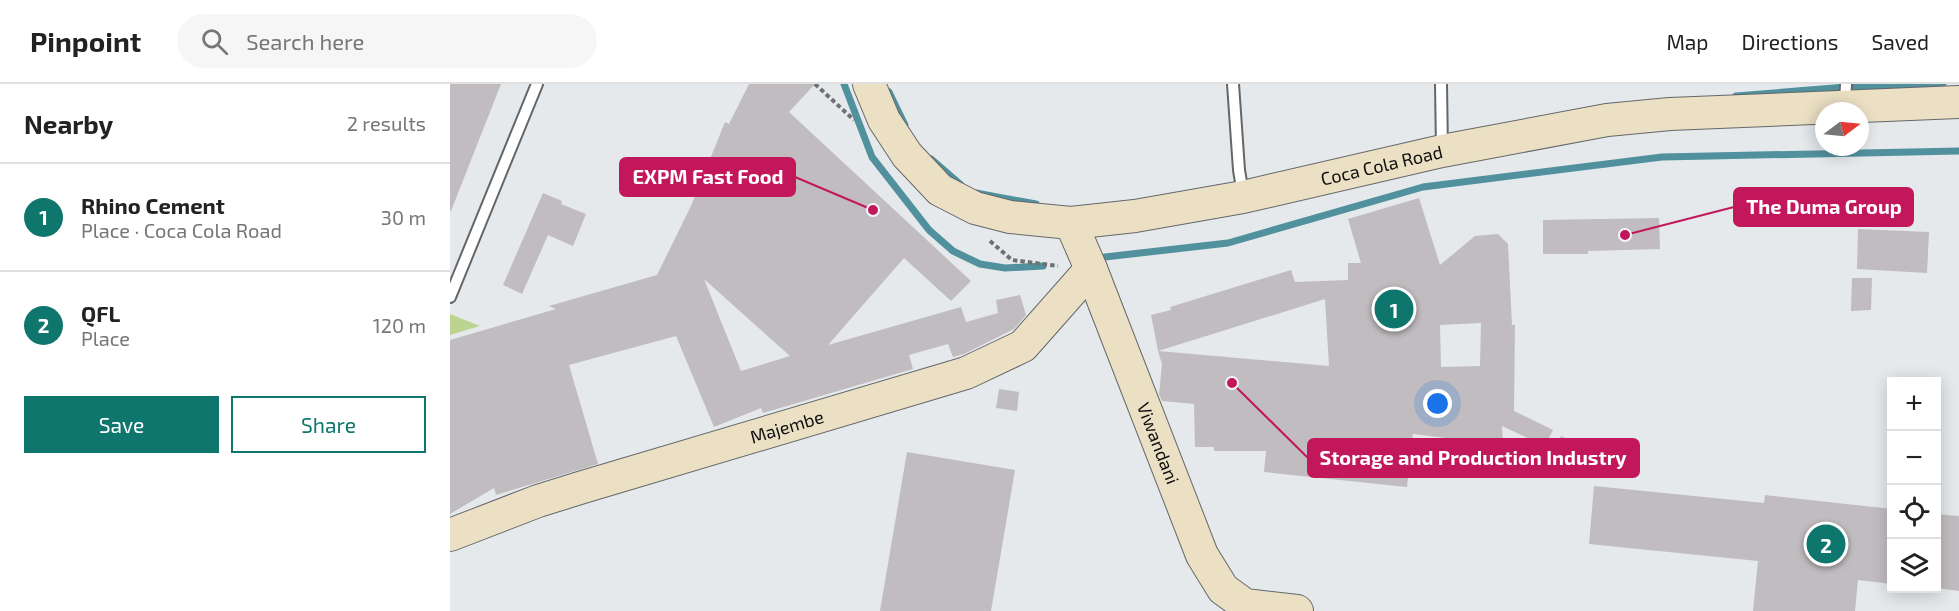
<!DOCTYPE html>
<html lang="en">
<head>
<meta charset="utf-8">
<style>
	body { margin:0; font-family:"Exo 2",sans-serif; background:#f6f6f6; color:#222 }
	.controls { position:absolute; right:18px; bottom:18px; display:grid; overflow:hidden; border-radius:0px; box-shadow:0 3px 15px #0003 }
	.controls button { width:54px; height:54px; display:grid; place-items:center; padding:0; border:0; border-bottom:2px solid #e0e0e0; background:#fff; color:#222; font:30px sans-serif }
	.compass { position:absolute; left:1365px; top:18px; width:54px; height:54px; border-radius:50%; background:#fff; box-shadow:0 3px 15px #0003; rotate:74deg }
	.you { position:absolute; left:988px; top:320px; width:21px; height:21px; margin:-15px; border:4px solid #fff; border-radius:50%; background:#1a73e8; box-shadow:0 0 0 9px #1a73e833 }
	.badge { display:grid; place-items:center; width:39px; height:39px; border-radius:50%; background:#0f766e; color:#fff; font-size:20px; font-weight:700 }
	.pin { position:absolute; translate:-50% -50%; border:3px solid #fff; box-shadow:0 2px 6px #0006 }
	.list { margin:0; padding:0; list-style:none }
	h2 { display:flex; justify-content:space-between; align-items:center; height:78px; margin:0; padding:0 24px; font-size:26px }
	h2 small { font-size:20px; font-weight:400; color:#767676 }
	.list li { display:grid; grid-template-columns:39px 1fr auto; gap:18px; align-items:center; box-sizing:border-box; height:108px; padding:0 24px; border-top:2px solid #e0e0e0 }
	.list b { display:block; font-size:22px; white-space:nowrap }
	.list p { margin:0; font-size:20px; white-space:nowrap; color:#767676 }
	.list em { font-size:20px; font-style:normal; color:#767676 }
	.actions { display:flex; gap:12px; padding:18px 24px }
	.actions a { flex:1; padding:14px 0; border:2px solid #0f766e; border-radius:0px; text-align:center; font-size:21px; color:#0f766e }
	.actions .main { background:#0f766e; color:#fff }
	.icon { flex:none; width:33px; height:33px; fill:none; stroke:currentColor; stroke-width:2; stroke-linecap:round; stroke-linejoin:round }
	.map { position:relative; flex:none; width:1509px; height:527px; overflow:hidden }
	header { display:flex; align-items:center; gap:36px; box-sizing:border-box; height:84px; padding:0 30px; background:#fff; border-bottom:2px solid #e0e0e0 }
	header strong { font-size:28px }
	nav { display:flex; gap:33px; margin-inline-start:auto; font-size:21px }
	.search { width:420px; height:54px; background:#f6f6f6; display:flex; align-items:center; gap:15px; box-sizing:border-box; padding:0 21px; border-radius:33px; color:#767676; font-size:22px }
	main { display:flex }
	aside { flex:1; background:#fff }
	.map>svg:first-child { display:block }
	.green { fill:#bdd391 }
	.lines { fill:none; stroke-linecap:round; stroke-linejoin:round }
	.stream { stroke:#51919e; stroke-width:7 }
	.building { fill:#c0bcbf; fill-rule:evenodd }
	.lane-casing { stroke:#64676a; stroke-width:14 }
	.secondary-casing { stroke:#64676a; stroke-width:34 }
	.path { stroke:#6e7072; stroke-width:4; stroke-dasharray:4.5 3; stroke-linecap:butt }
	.lane { stroke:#fff; stroke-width:10 }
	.secondary { stroke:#ece0c4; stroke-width:32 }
	.labels { text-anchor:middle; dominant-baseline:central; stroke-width:4.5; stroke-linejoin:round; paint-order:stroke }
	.street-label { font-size:18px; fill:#0c0d0e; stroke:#f3f6f9 }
	.leader { fill:none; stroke:#c2185b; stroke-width:2 }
	.callout-dot { fill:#c2185b; stroke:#f3f6f9; stroke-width:2 }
	.callout { fill:#c2185b; stroke:#c2185b; stroke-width:2 }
	.callout-label { font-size:20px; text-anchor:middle; font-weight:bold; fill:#fff }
</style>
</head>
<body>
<header>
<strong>Pinpoint</strong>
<div class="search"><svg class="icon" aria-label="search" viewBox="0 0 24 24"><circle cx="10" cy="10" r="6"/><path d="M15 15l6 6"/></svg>Search here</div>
<nav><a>Map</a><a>Directions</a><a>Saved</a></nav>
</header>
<main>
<aside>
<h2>Nearby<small>2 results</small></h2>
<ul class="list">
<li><span class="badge">1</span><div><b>Rhino Cement</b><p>Place · Coca Cola Road</p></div><em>30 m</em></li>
<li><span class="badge">2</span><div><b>QFL</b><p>Place</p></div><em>120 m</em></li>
</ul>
<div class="actions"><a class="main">Save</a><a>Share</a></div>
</aside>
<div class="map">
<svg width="1509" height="527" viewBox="0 0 1509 527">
	<rect width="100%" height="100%" fill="#e5e9ec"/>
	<!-- green -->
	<path class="green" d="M 0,230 L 30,242 L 0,251 Z"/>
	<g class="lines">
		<!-- stream -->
		<path class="stream" d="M 394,0 L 422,73 L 479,146 L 503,167 L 530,180 L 555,184 L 593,182
			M 439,8 L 455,41
			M 1286,12 L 1396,3 L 1493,0
			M 481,75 L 511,101
			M 526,109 L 586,120
			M 655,173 L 778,159 L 973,103 L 1212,73 L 1509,67"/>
	</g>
	<!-- building -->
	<path class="building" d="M 0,0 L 51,0 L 1,127 L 0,127 Z
		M 299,0 L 365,0 L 339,28 L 521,197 L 501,217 L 454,174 L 378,261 L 511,223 L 516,238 L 548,229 L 546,216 L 570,211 L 576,231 L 564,245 L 514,270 L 503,273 L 498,260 L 459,271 L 463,285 L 313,329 L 311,324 L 264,343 L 226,252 L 119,281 L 148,380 L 46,411 L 44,404 L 0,430 L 0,256 L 106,225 L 99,222 L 207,191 L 241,122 L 275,38 L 279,40 ZM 254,195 L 340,272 L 291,287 Z
		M 93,109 L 112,117 L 111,120 L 136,130 L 123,162 L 98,151 L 72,210 L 53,201 Z
		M 969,114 L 990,181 L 1025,152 L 1048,150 L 1058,160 L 1062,241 L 1065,241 L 1064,327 L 1103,346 L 1095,362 L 1052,342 L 1053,361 L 963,350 L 957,403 L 814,388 L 816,367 L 764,367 L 764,363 L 745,363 L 744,320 L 712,317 L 709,310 L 712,280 L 708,267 L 879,282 L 875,215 L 708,267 L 701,231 L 721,226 L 720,223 L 841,186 L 845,198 L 898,196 L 898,179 L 911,179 L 898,135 ZM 1031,239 L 1030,282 L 991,283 L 990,241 Z
		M 1209,134 L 1210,165 L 1138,167 L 1138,170 L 1093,170 L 1093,136 Z
		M 1408,145 L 1479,148 L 1477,189 L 1407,185 Z
		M 1402,194 L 1422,194 L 1421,226 L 1401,227 Z
		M 549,305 L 569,308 L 567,327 L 546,324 Z
		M 1111,352 L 1142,365 L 1134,385 L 1103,372 Z
		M 457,368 L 565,386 L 541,527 L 430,527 Z
		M 1144,402 L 1314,419 L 1315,411 L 1442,425 L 1442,500 L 1408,496 L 1405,527 L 1303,527 L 1308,477 L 1139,460 Z
		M 1486,430 L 1509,432 L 1509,507 L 1486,504 Z"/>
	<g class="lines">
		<defs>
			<path id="lane" d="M 783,0 L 789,86 L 793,110
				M 991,0 L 992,66
				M 1395,19 L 1396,0
				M 0,213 L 87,0"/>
			<g id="secondary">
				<path id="s1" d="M 419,0 L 434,36 L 457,71 L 490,106 L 525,124 L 560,133 L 621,139 L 685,132 L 793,113 L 992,67 L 1157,36 L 1220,30 L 1509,18"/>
				<path id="s2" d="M 621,139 L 641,185 L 752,471 L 773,505 L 795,521 L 847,527"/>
				<path id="s3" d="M 0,451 L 88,417 L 133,403 L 516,289 L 573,262 L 641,185"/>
			</g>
		</defs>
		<!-- lane casing -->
		<use href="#lane" class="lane-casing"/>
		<!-- secondary casing -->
		<use href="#secondary" class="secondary-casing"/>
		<!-- path -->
		<path class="path" d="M 365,0 L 404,36
			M 540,157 L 562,176 L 608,182"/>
		<!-- lane -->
		<use href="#lane" class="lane"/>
		<!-- secondary -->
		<use href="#secondary" class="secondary"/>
	</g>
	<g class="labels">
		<!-- street labels -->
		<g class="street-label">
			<text stroke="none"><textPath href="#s1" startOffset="582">Coca Cola Road</textPath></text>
			<text stroke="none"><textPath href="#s3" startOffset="354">Majembe</textPath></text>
			<text stroke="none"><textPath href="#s2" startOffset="237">Viwandani</textPath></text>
		</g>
	</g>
	<!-- callouts -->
	<path class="leader" d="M423 126L345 93M1175 151L1284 123M782 299L858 374"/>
	<g class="callout-dot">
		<circle cx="423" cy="126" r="6"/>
		<circle cx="1175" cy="151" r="6"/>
		<circle cx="782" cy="299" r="6"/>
	</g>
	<g class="callout">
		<rect x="170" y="74" width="175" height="38" rx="6"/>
		<rect x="1284" y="104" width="179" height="38" rx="6"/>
		<rect x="858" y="355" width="331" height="38" rx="6"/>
	</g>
	<g class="callout-label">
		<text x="258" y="100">EXPM Fast Food</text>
		<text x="1374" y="130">The Duma Group</text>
		<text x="1023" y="381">Storage and Production Industry</text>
	</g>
</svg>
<div class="controls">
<button>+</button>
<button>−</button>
<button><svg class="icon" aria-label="locate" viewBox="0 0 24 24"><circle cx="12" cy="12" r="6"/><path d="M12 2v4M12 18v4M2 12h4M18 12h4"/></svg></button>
<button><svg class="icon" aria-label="layers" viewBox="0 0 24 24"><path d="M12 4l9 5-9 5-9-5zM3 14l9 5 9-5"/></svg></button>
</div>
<svg class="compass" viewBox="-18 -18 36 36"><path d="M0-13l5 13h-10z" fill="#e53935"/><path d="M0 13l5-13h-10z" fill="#767676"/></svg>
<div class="you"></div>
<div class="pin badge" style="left:944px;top:225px">1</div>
<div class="pin badge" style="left:1376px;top:460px">2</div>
</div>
</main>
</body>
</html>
